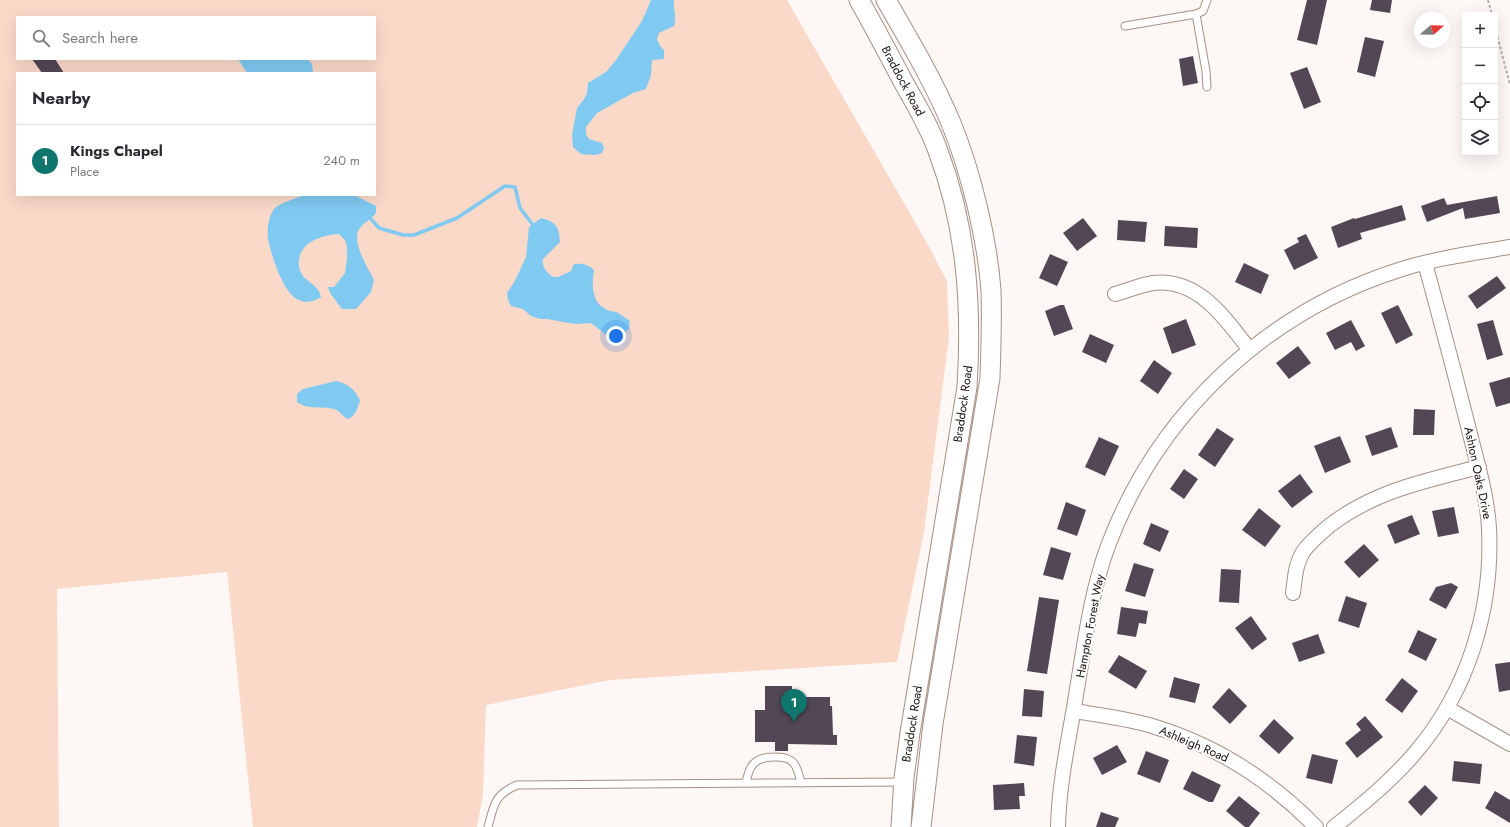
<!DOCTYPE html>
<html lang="en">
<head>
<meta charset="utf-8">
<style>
	body { margin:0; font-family:Jost,sans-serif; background:#f7f7f7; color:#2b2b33 }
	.controls { position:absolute; right:12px; top:12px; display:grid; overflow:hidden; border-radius:0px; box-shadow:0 4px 16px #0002 }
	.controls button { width:36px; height:36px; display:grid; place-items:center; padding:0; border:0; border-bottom:1px solid #e1e1e2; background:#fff; color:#2b2b33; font:20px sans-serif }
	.compass { position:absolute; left:1414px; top:12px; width:36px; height:36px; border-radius:50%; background:#fff; box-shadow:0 4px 16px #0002; rotate:70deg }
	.you { position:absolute; left:616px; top:336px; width:14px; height:14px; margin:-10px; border:3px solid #fff; border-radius:50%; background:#1a73e8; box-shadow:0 0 0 6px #1a73e833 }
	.badge { display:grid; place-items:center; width:26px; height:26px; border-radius:50%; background:#0f766e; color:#fff; font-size:13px; font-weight:700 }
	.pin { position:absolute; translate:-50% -33px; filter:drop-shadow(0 1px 2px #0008) }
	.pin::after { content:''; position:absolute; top:21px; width:14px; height:12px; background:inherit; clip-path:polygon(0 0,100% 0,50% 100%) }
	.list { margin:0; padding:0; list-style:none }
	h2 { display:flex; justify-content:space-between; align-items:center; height:52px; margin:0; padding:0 16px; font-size:17px }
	h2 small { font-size:13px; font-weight:400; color:#7c7c81 }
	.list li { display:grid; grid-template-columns:26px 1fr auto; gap:12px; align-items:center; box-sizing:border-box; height:72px; padding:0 16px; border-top:1px solid #e1e1e2 }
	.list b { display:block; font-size:15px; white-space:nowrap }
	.list p { margin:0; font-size:13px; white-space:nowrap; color:#7c7c81 }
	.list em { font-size:13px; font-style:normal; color:#7c7c81 }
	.icon { flex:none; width:22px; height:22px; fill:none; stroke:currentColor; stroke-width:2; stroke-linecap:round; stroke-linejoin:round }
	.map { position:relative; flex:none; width:1510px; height:827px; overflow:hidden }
	.search { position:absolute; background:#fff; box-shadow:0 4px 16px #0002; left:16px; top:16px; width:360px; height:44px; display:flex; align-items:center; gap:10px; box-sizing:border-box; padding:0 14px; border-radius:0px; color:#7c7c81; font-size:15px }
	.panel { position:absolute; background:#fff; box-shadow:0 4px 16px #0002; left:16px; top:72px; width:360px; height:124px; border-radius:0px }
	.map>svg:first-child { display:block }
	.green { fill:#fad9c9; fill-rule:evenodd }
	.water { fill:#80caf2 }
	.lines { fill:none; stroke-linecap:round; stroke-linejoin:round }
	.stream { stroke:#80caf2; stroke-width:3.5 }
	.building { fill:#534756 }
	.service-casing { stroke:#a69086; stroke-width:9 }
	.minor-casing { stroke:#a69086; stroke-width:16 }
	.secondary-casing { stroke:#a69086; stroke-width:21 }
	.path { stroke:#b7b1af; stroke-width:2; stroke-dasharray:3 2; stroke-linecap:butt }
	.service { stroke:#fff; stroke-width:7 }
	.minor { stroke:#fff; stroke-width:14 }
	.secondary { stroke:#fff; stroke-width:19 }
	.labels { text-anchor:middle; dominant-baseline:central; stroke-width:4; stroke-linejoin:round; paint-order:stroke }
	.street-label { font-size:12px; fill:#170f0b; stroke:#fff }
</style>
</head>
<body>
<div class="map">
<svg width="1510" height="827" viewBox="0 0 1510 827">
	<rect width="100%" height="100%" fill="#fdf8f6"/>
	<!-- green -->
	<path class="green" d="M 0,0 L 787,0 L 927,243 L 947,281 L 949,337 L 924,532 L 897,662 L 610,680 L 486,705 L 483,795 L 477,827 L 253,827 L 227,572 L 57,589 L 59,827 L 0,827 ZM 17,17 L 375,17 L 375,59 L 17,59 ZM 17,73 L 375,73 L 375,195 L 17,195 Z"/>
	<!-- water -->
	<path class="water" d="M 651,0 L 674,0 C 673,11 677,16 674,26 L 659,33 L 657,39 L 660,46 L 664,50 L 664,59 L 652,60 L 651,75 L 646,89 L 633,93 L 597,113 L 586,127 L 586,134 L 589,139 L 602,143 L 604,147 L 602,153 L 595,155 L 581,154 L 573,147 L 572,135 L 577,108 L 584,99 L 587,93 L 588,83 L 606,72 L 616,60 L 642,21 Z
		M 238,59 L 308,59 L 312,64 L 313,72 L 247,73 Z
		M 304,195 L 354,195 L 376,206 L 376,213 C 372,219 364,222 360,228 C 350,240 368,268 374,280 L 371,292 L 356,309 L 342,309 L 330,293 L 328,287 L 334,287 L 345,273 L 347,259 L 347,247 L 345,240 L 339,234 C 322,235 300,242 299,261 C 298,266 300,272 303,276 C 310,284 319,286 321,297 C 314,301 307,304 299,300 C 283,294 271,254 268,239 C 267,230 268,217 274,209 C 279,203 297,198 304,195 Z
		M 541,218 C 556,222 559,226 560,242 L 543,259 C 541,266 547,273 553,277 L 558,277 L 571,271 L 574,264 C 582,263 587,264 594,270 C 592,283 591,301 604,308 C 607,311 612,311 616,312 C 621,314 625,318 630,321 L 629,329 C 623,334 617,338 609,337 L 591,323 L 576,324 L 563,322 L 548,319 L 540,319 L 531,316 L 523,309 L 511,306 L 508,300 L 507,293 L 515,281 L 526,257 L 529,227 Z
		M 336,381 C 349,384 354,389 360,400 C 358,407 356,415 349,419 C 343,418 341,411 334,409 C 321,405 309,411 297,402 L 297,394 L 303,389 Z"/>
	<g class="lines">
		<!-- stream -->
		<path class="stream" d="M 371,219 L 379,228 L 403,235 L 414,235 L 457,218 L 505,186 L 515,187 L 520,208 L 533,225"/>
	</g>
	<!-- building -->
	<path class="building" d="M 1307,0 L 1327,0 L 1317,45 L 1297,40 Z
		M 1372,0 L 1392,0 L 1390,13 L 1370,10 Z
		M 1365,37 L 1384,41 L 1375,77 L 1357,72 Z
		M 1193,56 L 1198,83 L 1183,86 L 1179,59 Z
		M 32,59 L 55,59 L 64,73 L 42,73 Z
		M 1307,67 L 1321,102 L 1304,109 L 1290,73 Z
		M 1497,196 L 1500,213 L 1465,219 L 1463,208 L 1427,222 L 1421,206 L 1444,198 L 1447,205 Z
		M 1402,205 L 1406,220 L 1360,233 L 1362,239 L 1338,248 L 1331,227 L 1354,218 L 1355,219 Z
		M 1083,218 L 1097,236 L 1077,251 L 1063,233 Z
		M 1118,220 L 1147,222 L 1145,242 L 1117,240 Z
		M 1165,226 L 1198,228 L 1197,248 L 1164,246 Z
		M 1306,234 L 1318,258 L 1294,270 L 1284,250 L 1299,242 L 1297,238 Z
		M 1050,254 L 1068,262 L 1057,286 L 1039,278 Z
		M 1244,263 L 1269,275 L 1261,294 L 1235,282 Z
		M 1497,276 L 1506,288 L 1477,309 L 1468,296 Z
		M 1060,305 L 1064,305 L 1073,329 L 1054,336 L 1045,311 Z
		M 1398,305 L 1413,335 L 1396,344 L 1381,313 Z
		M 1186,319 L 1196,345 L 1172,354 L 1163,328 Z
		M 1351,320 L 1365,346 L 1356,351 L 1351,342 L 1335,350 L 1326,333 Z
		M 1493,320 L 1503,355 L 1487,360 L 1477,324 Z
		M 1090,334 L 1114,345 L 1106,363 L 1082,352 Z
		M 1298,346 L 1311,363 L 1289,379 L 1276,363 Z
		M 1154,360 L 1172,373 L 1158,394 L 1140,381 Z
		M 1510,377 L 1510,403 L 1496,407 L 1489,383 Z
		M 1414,409 L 1435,410 L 1434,435 L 1413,435 Z
		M 1391,427 L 1398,447 L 1372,456 L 1365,436 Z
		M 1217,428 L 1234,439 L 1215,467 L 1198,455 Z
		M 1340,436 L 1351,462 L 1325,473 L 1314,446 Z
		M 1099,437 L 1119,446 L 1105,476 L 1085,467 Z
		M 1184,469 L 1198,479 L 1184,499 L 1170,489 Z
		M 1300,474 L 1313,492 L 1292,508 L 1278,491 Z
		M 1066,502 L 1086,510 L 1077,536 L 1057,529 Z
		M 1454,507 L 1459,533 L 1438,537 L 1432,511 Z
		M 1259,508 L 1281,526 L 1265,547 L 1242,530 Z
		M 1412,515 L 1420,534 L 1395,544 L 1387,525 Z
		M 1151,523 L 1169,531 L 1160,552 L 1143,544 Z
		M 1364,544 L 1379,560 L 1359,578 L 1344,562 Z
		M 1051,547 L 1071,553 L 1063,580 L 1043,575 Z
		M 1134,563 L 1154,569 L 1145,597 L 1125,591 Z
		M 1221,569 L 1241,570 L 1239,603 L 1219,602 Z
		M 1451,583 L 1458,587 L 1446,609 L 1429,600 L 1436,587 Z
		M 1346,596 L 1367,603 L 1359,628 L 1338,621 Z
		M 1039,597 L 1059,600 L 1047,674 L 1027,671 Z
		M 1121,607 L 1148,611 L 1146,624 L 1139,623 L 1136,637 L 1117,634 Z
		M 1251,616 L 1267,639 L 1252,650 L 1235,628 Z
		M 1418,630 L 1437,639 L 1426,661 L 1408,652 Z
		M 1318,634 L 1325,653 L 1299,662 L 1292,643 Z
		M 1119,655 L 1147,671 L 1136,689 L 1108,672 Z
		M 1510,662 L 1510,690 L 1499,692 L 1495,664 Z
		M 1174,677 L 1200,684 L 1195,703 L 1169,697 Z
		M 1402,678 L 1418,691 L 1402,713 L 1385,700 Z
		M 765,686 L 792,686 L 792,697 L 830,697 L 830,706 L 832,706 L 833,735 L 837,735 L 837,745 L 788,744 L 788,751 L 775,751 L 775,742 L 755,742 L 755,710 L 765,710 Z
		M 1229,688 L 1247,706 L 1230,724 L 1212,707 Z
		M 1024,689 L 1044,691 L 1042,717 L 1022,716 Z
		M 1365,716 L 1383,737 L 1357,758 L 1345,743 L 1361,730 L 1356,724 Z
		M 1274,719 L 1294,738 L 1279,754 L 1259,736 Z
		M 1017,735 L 1037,737 L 1034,766 L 1014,763 Z
		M 1117,745 L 1127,762 L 1102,775 L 1093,758 Z
		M 1146,751 L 1169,760 L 1160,783 L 1137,774 Z
		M 1312,754 L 1338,760 L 1332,784 L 1306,778 Z
		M 1454,761 L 1482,764 L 1480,784 L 1452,781 Z
		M 1192,771 L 1221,785 L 1213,802 L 1209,802 L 1183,789 Z
		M 1024,783 L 1025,796 L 1019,796 L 1020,809 L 994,810 L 993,785 Z
		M 1425,785 L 1438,798 L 1421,816 L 1408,802 Z
		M 1495,791 L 1510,800 L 1510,823 L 1485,808 Z
		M 1239,796 L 1260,813 L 1249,827 L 1245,827 L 1226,811 Z
		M 1101,812 L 1119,818 L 1115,827 L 1096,827 Z"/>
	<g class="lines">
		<defs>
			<path id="service" d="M 1196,14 L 1206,71 L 1207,87
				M 1125,26 L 1196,14 L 1203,11 L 1207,0
				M 746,783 C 749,766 754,757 774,757 C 794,756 797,765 801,783
				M 488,827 C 494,805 494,795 517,785 L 904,782"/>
			<path id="minor" d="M 1115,294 C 1127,291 1140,285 1153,283 C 1198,278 1225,318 1249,349
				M 1293,593 C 1295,579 1295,565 1303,552 C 1310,542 1320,534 1329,526 C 1374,491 1425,481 1479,467
				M 1447,708 L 1510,744
				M 1074,711 C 1099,715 1124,718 1149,725 C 1214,744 1269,779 1316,827
				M 1058,827 C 1059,780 1070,735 1077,689 C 1085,641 1091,592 1108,546 C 1158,413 1267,311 1402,269 C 1437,258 1474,253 1510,247
				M 1334,827 C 1363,804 1391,781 1415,753 C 1468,691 1493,609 1489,528 C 1487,495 1477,462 1469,430 C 1455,374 1440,318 1425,263"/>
			<path id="secondary" d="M 859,0 C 875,28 890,57 905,85 C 917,106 930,128 938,151 C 967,228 972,306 967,387 L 910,733 L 904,778 L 901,827
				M 886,0 C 909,40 933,80 951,123 C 971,172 987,238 991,290 C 992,320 991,349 990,378 L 933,724 L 921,827"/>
		</defs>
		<!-- service casing -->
		<use href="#service" class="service-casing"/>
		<!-- minor casing -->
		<use href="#minor" class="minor-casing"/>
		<!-- secondary casing -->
		<use href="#secondary" class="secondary-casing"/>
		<!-- path -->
		<path class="path" d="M 1488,0 L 1492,15
			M 1495,27 L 1510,85"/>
		<!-- service -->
		<use href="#service" class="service"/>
		<!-- minor -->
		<use href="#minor" class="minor"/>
		<!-- secondary -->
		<use href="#secondary" class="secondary"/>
	</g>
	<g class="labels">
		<!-- street labels -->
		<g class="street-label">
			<text transform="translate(903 81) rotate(62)">Braddock Road</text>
			<text transform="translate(963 404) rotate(-82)">Braddock Road</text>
			<text transform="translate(1478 473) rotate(78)">Ashton Oaks Drive</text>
			<text transform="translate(1090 626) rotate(-79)">Hampton Forest Way</text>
			<text transform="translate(912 724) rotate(-81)">Braddock Road</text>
			<text transform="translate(1194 744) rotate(23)">Ashleigh Road</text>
		</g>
	</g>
</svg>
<div class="controls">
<button>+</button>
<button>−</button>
<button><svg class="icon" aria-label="locate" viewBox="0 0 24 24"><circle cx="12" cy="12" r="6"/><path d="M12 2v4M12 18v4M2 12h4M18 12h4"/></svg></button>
<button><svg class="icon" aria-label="layers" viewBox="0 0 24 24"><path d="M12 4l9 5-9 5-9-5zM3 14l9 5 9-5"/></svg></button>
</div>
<svg class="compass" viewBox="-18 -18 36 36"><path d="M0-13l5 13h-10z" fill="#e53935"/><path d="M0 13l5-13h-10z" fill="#7c7c81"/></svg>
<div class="you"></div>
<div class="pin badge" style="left:794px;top:722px">1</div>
<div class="search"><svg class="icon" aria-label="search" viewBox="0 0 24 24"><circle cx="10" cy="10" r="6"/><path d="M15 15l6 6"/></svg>Search here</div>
<section class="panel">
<h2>Nearby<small></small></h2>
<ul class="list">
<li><span class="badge">1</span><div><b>Kings Chapel</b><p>Place</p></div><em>240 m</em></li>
</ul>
</section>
</div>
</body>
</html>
